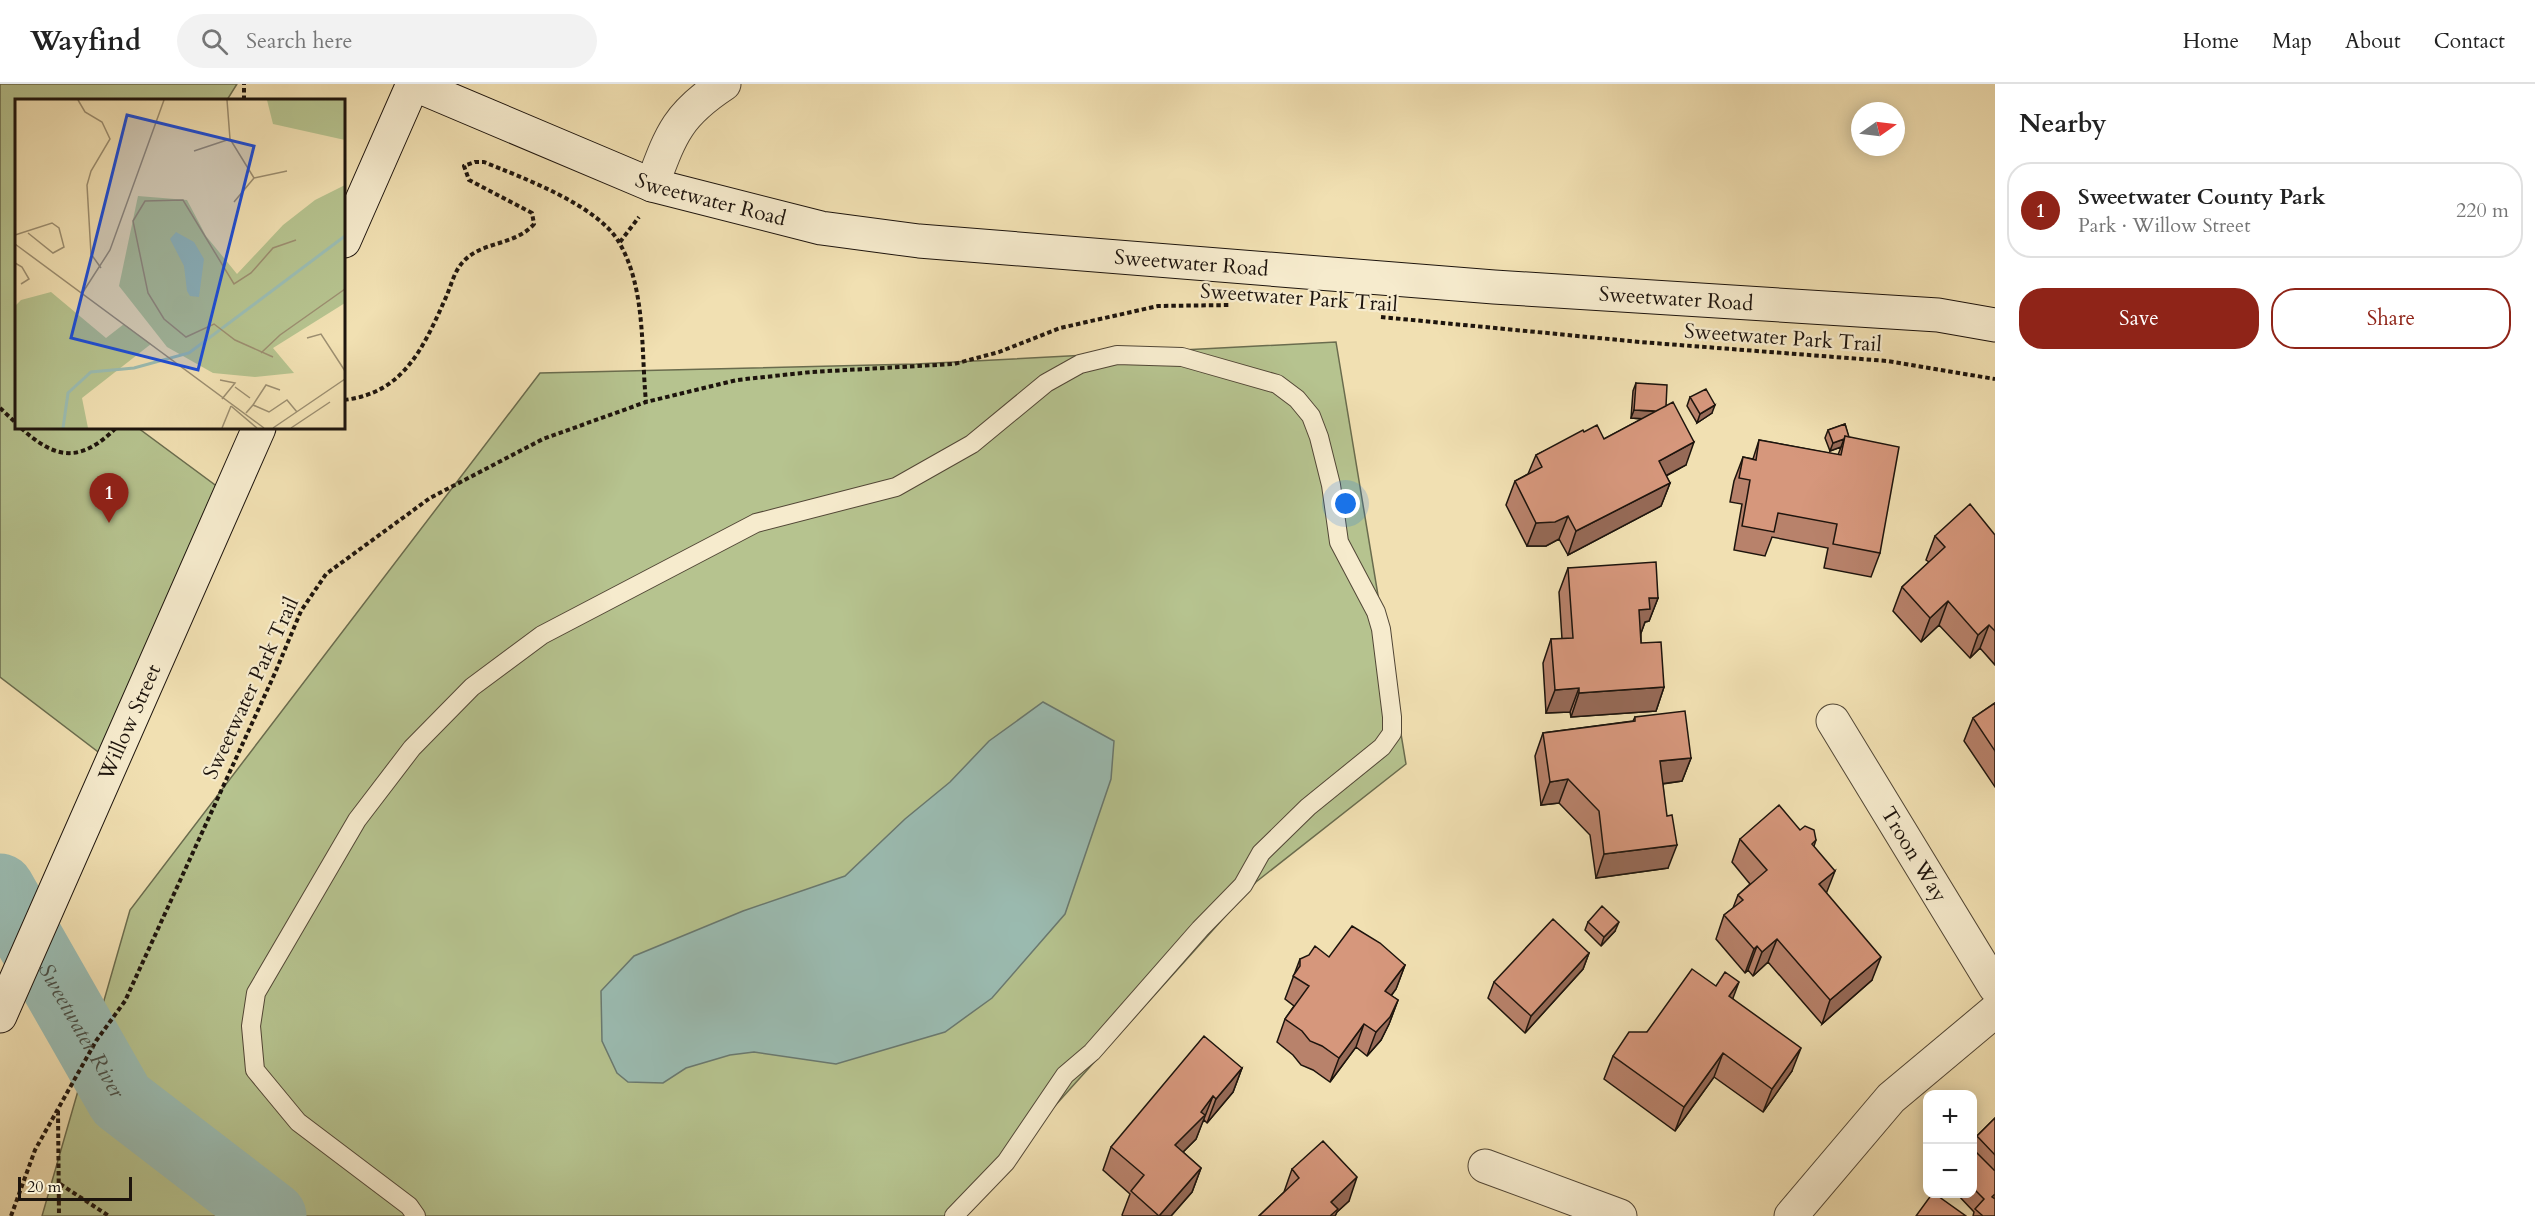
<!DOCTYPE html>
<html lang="en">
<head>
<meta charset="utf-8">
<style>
	body { margin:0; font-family:Cardo,serif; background:#f2f2f2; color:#222 }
	.controls { position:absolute; right:18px; bottom:18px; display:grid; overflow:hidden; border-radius:12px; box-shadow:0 3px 15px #0003 }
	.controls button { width:54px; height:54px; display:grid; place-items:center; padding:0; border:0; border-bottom:2px solid #e0e0e0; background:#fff; color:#222; font:30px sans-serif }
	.compass { position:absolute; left:1851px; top:18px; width:54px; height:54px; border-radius:50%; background:#fff; box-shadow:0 3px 15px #0003; rotate:76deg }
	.scale { position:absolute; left:18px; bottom:15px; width:114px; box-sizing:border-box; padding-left:6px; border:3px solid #1d140d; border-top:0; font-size:16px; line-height:21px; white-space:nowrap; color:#1d140d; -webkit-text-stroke:4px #f6ebcd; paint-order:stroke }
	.you { position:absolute; left:1346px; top:420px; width:21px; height:21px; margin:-15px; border:4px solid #fff; border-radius:50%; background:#1a73e8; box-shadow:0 0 0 9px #1a73e833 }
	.badge { display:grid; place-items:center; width:39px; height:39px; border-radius:50%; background:#8f2418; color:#fff; font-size:20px; font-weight:700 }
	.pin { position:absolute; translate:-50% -50px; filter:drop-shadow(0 2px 3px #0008) }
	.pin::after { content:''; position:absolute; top:32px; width:21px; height:18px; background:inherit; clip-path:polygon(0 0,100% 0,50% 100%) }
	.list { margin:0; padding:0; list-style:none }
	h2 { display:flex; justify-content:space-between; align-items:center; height:78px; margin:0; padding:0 24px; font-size:26px }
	h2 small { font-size:20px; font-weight:400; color:#767676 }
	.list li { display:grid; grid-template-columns:39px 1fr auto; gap:18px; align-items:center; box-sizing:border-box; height:96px; margin:0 12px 12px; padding:0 12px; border:2px solid #e0e0e0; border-radius:24px }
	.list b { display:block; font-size:22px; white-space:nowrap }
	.list p { margin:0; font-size:20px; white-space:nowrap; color:#767676 }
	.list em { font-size:20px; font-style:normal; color:#767676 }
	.actions { display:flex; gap:12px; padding:18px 24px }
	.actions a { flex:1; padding:14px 0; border:2px solid #8f2418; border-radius:24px; text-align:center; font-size:21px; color:#8f2418 }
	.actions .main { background:#8f2418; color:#fff }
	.icon { flex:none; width:33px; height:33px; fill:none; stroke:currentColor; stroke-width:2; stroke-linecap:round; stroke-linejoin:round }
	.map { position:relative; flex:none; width:1995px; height:1132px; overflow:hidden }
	header { display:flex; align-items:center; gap:36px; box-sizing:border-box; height:84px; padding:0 30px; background:#fff; border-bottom:2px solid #e0e0e0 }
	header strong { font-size:28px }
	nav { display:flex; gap:33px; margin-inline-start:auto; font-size:21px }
	.search { width:420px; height:54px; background:#f2f2f2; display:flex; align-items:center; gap:15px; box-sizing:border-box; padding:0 21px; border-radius:33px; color:#767676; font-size:22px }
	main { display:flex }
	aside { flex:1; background:#fff }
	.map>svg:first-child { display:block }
	.green { fill:#b6c38f; stroke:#6a6c4e; stroke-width:1.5 }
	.water { fill:#9bbcb2; stroke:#697970; stroke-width:1.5 }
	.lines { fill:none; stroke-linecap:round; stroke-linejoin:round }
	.river { stroke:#9bbcb2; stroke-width:69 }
	.service-casing { stroke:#524736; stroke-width:20 }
	.minor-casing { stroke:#524736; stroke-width:35 }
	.secondary-casing { stroke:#1d140d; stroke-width:35 }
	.path { stroke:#1d140d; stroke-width:4; stroke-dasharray:4.5 3; stroke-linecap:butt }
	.service { stroke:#f6ebcd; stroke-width:18 }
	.minor { stroke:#f6ebcd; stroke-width:33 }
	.secondary { stroke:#f6ebcd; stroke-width:33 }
	.wall { fill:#b8826b; stroke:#1d140d; stroke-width:1.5 }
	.shaded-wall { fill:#966a57; stroke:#1d140d; stroke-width:1.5 }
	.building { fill:#d6977c; stroke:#1d140d; stroke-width:1.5 }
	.labels { text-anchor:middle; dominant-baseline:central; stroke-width:4.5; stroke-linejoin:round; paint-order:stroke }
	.street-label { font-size:21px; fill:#1d140d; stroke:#f6ebcd }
	.water-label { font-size:22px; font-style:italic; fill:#494f47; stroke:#f6ebcd }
	.inset-river { fill:none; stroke:#9bbcb2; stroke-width:3 }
	.inset-road { fill:none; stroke:#9c8e70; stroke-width:1.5 }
	.view { fill:#1d4ed8; fill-opacity:0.15; stroke:#1d4ed8; stroke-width:3 }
	.inset-edge { fill:none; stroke:#1d140d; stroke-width:3 }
</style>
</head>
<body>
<header>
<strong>Wayfind</strong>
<div class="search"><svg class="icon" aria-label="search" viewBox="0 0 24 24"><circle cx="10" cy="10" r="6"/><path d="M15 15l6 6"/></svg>Search here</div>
<nav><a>Home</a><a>Map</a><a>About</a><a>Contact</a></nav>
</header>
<main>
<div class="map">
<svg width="1995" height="1132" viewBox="0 0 1995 1132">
	<rect width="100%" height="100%" fill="#f1e0b2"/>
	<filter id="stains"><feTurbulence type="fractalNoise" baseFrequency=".00333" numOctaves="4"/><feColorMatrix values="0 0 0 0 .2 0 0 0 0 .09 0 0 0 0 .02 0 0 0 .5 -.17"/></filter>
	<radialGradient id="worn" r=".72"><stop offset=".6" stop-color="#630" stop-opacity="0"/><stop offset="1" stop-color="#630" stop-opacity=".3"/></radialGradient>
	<!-- green -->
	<path class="green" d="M 0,0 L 237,0 L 227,16 L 16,16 L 16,344 L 138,344 L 230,412 L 114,680 L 0,593 Z
		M 1336,258 L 1406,680 L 1256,798 L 956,1132 L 42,1132 L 130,826 L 540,289 L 916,280 Z"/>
	<!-- water -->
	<path class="water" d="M 1043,618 L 1114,657 L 1111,695 L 1065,830 L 992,914 L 945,948 L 836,980 L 754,968 L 730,971 L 686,984 L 663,999 L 628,998 L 617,989 L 602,957 L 601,907 L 634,872 L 743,827 L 845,792 L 905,735 L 950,698 L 989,657 Z
		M 105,1023 L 250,1132 L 233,1132 L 99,1031 Z"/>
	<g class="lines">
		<!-- river -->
		<path class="river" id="s1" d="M 0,804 L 121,1016 L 272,1132"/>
		<defs>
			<path id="service" d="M 416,1132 L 409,1122 L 298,1038 L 255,986 L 251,942 L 256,909 L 357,736 L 412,664 L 472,603 L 542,551 L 756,439 L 896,403 L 972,360 L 1046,299 L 1080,280 L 1117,271 L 1182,273 L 1277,300 L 1297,315 L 1311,332 L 1319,353 L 1331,401 L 1339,458 L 1376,528 L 1381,545 L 1392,633 L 1392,649 L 1382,663 L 1308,723 L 1261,769 L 1243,801 L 1200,845 L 1092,968 L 1065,991 L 1006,1078 L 954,1132"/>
			<g id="minor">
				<path d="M 652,101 C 671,50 677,31 724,0"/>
				<path id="s2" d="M 1833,637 L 1995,903"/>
				<path d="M 1485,1082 L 1620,1132"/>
				<path d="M 1791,1132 L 1891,1014 L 1995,927"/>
			</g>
			<g id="secondary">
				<path id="s3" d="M 413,0 L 652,101 L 821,144 L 919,157 L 1494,203 L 1938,231 L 1995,241"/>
				<path d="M 344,157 L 413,0"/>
				<path id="s4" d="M 0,932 L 259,344"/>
			</g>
		</defs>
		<!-- service casing -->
		<use href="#service" class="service-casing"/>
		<!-- minor casing -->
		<use href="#minor" class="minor-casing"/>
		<!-- secondary casing -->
		<use href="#secondary" class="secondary-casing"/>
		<!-- path -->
		<path class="path" d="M 244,16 L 244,0
			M 620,158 L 639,133
			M 1381,233 L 1640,258 L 1887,277 L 1995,295
			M 344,316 C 405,309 424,262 447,211 C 451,201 455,186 463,178 C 481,157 515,162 534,140 L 532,129 L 469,96 L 464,82 L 475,78 L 484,78 C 523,94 600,122 620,160 C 646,206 641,267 646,318
			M 0,324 L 16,339
			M 21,344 C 57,377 81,378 116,344
			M 58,1027 L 59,1132
			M 60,1100 L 109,1132
			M 11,1132 L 35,1066 L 96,957 L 125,917 L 275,589 L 301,527 L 326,490 L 430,414 L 543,355 L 646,318 L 737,296 L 811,288 L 954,280 L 999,268 L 1060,244 L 1158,222 L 1230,221"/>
		<!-- service -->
		<use href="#service" class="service"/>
		<!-- minor -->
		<use href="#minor" class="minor"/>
		<!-- secondary -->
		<use href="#secondary" class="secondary"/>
	</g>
	<!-- wall -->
	<path class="wall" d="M 1636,299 L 1666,322 L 1686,381 L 1666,392 L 1670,399 L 1661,422 L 1568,471 L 1559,455 L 1546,462 L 1527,462 L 1506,421 L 1515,397 L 1528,390 L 1536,371 L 1584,348 L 1604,355 L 1642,335 L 1631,334 L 1633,307 Z
		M 1690,313 L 1712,329 L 1697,339 L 1687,322 Z
		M 1845,340 L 1880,469 L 1871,493 L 1824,484 L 1828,464 L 1772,453 L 1765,472 L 1734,466 L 1742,420 L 1730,418 L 1734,397 L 1743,373 L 1753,375 L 1759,356 L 1838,371 L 1841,363 L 1830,367 L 1825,354 L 1828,346 Z
		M 1995,451 L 1995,581 L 1980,564 L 1970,574 L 1939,541 L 1921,558 L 1893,527 L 1902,503 L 1929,478 L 1926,476 L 1935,452 Z
		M 1568,484 L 1658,514 L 1649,537 L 1645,538 L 1641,549 L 1641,559 L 1664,603 L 1656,627 L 1571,633 L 1570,628 L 1546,629 L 1543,579 L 1551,555 L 1562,555 L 1559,508 Z
		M 1995,619 L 1995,703 L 1964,657 L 1973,634 Z
		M 1635,633 L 1691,674 L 1682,697 L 1663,700 L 1668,784 L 1596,794 L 1590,751 L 1559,719 L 1541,721 L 1535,672 L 1543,649 L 1633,637 Z
		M 1800,746 L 1816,756 L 1814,762 L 1826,809 L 1872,896 L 1822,940 L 1768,878 L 1753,892 L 1748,886 L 1745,889 L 1716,855 L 1724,831 L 1733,824 L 1738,811 L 1750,800 L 1732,778 L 1740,755 Z
		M 1588,838 L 1615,847 L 1601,862 L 1585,846 Z
		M 1589,869 L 1583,885 L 1525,949 L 1488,914 L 1494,898 Z
		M 1329,873 L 1405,881 L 1396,905 L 1391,912 L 1398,916 L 1389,940 L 1381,956 L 1367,972 L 1356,963 L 1330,998 L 1313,986 L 1301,981 L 1293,971 L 1277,958 L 1285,935 L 1294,922 L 1285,915 L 1300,875 Z
		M 1733,915 L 1792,987 L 1763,1028 L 1714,993 L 1675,1047 L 1604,995 L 1613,972 L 1647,948 Z
		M 1242,984 L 1233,1008 L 1207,1039 L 1204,1036 L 1202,1039 L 1196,1055 L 1183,1068 L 1201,1084 L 1192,1108 L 1171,1132 L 1123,1132 L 1122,1131 L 1130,1110 L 1103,1086 L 1111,1063 Z
		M 1995,1034 L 1995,1132 L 1973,1132 L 1974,1128 L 1957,1110 L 1972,1110 L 1972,1063 L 1977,1052 Z
		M 1292,1085 L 1349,1117 L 1337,1128 L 1335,1132 L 1259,1132 L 1284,1108 Z"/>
	<!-- shaded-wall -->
	<path class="shaded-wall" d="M 1715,321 L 1712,329 L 1697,339 L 1700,330 Z
		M 1634,326 L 1665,328 L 1662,336 L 1631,334 Z
		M 1844,355 L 1841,363 L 1830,367 L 1833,359 Z
		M 1694,358 L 1686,381 L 1650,400 L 1659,377 Z
		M 1670,399 L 1661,422 L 1568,471 L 1576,447 Z
		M 1568,432 L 1559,455 L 1546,462 L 1527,462 L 1536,439 Z
		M 1649,514 L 1658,514 L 1649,537 L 1645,538 L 1641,549 L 1630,549 L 1639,526 Z
		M 1948,517 L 1939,541 L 1921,558 L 1930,534 Z
		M 1989,541 L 1980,564 L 1970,574 L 1978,551 Z
		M 1664,603 L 1656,627 L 1571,633 L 1579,609 Z
		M 1579,604 L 1570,628 L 1546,629 L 1555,606 Z
		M 1691,674 L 1682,697 L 1652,701 L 1660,677 Z
		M 1568,695 L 1559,719 L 1541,721 L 1550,698 Z
		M 1677,761 L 1668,784 L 1596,794 L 1604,770 Z
		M 1835,787 L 1826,810 L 1819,800 Z
		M 1619,838 L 1615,847 L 1601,862 L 1604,853 Z
		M 1777,855 L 1768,878 L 1753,892 L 1762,868 Z
		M 1757,862 L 1748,886 L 1745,889 L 1754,865 Z
		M 1589,869 L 1583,885 L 1525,949 L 1531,932 Z
		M 1881,873 L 1872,896 L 1822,940 L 1830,916 Z
		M 1405,881 L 1396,905 L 1376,931 L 1385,907 Z
		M 1739,898 L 1730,922 L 1729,912 Z
		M 1398,916 L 1389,940 L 1381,956 L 1367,972 L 1376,948 Z
		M 1364,940 L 1356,963 L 1330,998 L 1339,974 Z
		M 1801,964 L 1792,987 L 1763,1028 L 1772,1005 Z
		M 1723,969 L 1714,993 L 1675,1047 L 1684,1023 Z
		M 1242,984 L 1233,1008 L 1207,1039 L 1216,1015 Z
		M 1213,1012 L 1196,1055 L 1166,1085 L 1175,1061 Z
		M 1201,1084 L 1192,1108 L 1171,1132 L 1159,1132 Z
		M 1357,1093 L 1349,1117 L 1337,1128 L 1335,1132 L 1326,1132 L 1331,1118 Z"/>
	<!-- building -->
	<path class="building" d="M 1636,299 L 1667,301 L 1666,322 L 1656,327 L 1634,326 Z
		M 1706,305 L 1715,321 L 1700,330 L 1690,313 Z
		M 1673,318 L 1694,358 L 1659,377 L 1670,399 L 1576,447 L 1568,432 L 1555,438 L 1536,439 L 1515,397 L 1542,383 L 1536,371 L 1583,346 L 1584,348 L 1597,341 L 1604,355 Z
		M 1845,340 L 1849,353 L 1845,352 L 1844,355 L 1833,359 L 1828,346 Z
		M 1845,352 L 1899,363 L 1880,469 L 1833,460 L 1837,440 L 1778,429 L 1774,448 L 1742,442 L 1750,396 L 1739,394 L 1743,373 L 1756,376 L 1759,356 L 1841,371 Z
		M 1970,420 L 1995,451 L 1995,547 L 1989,541 L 1978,551 L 1948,517 L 1930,534 L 1902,503 L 1945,463 L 1935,452 Z
		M 1656,478 L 1658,514 L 1649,514 L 1650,525 L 1639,526 L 1641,559 L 1661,558 L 1664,603 L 1579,609 L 1579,604 L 1555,606 L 1551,555 L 1573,554 L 1568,484 Z
		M 1995,619 L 1995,667 L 1973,634 Z
		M 1685,627 L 1691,674 L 1660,677 L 1667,732 L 1672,731 L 1677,761 L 1604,770 L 1599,727 L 1568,695 L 1550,698 L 1543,649 L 1635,637 L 1635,633 Z
		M 1779,721 L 1800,746 L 1805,742 L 1814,746 L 1816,756 L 1812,760 L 1835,787 L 1819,800 L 1881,873 L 1830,916 L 1777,855 L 1762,868 L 1757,862 L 1754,865 L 1724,831 L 1743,816 L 1738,811 L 1767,786 L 1740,755 Z
		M 1602,822 L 1619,838 L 1604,853 L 1588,838 Z
		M 1553,835 L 1589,869 L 1531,932 L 1494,898 Z
		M 1352,842 L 1380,859 L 1405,881 L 1385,907 L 1398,916 L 1390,933 L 1376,948 L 1364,940 L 1339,974 L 1322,962 L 1310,957 L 1302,947 L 1285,935 L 1309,902 L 1293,892 L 1300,882 L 1300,875 L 1309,871 L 1315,862 L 1329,873 Z
		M 1692,885 L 1716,902 L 1725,888 L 1739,898 L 1729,912 L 1801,964 L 1772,1005 L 1723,969 L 1684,1023 L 1613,972 L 1629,948 L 1647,948 Z
		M 1204,952 L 1242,984 L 1216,1015 L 1213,1012 L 1201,1028 L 1205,1031 L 1175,1061 L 1201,1084 L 1159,1132 L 1131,1107 L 1144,1091 L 1111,1063 Z
		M 1995,1034 L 1995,1071 L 1977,1052 Z
		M 1323,1057 L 1357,1093 L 1331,1118 L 1338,1125 L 1330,1132 L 1259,1132 L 1299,1094 L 1292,1085 Z
		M 1973,1065 L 1995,1087 L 1995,1110 L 1992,1113 L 1995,1115 L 1995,1132 L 1983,1132 L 1975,1125 L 1984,1115 L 1972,1103 Z
		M 1932,1110 L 1935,1110 L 1966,1132 L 1916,1132 Z"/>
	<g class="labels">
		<!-- street labels -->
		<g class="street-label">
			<text stroke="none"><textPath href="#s3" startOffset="320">Sweetwater Road</textPath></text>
			<text stroke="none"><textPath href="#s3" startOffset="806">Sweetwater Road</textPath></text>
			<text transform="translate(1299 214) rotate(4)">Sweetwater Park Trail</text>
			<text stroke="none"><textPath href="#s3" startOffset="1292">Sweetwater Road</textPath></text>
			<text transform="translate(1783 254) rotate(4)">Sweetwater Park Trail</text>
			<text transform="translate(251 604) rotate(-65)">Sweetwater Park Trail</text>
			<text stroke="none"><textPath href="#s4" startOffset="321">Willow Street</textPath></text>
			<text stroke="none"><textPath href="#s2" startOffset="156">Troon Way</textPath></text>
		</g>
		<!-- water labels -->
		<g class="water-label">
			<text stroke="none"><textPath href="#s1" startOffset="164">Sweetwater River</textPath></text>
		</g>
	</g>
	<!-- overview -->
	<g transform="translate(15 15)">
		<rect width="330" height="330" fill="#f1e0b2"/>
		<path d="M 252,1 L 330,1 L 330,41 L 258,25 ZM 330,86 L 330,204 L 258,249 L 279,274 L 240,278 L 198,274 L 152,248 L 104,187 L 123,97 L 172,101 L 191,137 L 222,175 L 268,126 L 300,101 ZM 36,193 L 91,239 L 109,225 L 136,245 L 67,299 L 73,329 L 0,329 L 0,207 L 6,201 Z" fill="#b6c38f"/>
		<path d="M 161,133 L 179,143 L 189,160 L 184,198 L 175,197 L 172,192 L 169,167 L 155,140 Z" fill="#9bbcb2"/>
		<path class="inset-river" d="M 48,329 L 53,294 L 76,273 L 119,269 L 174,254 L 330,137"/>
		<path class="inset-road" d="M 63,1 L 70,13 L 87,23 L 95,40 L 76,72 L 72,86 L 76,155 L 86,169M 212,1 L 215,40 L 239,79M 179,52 L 215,40M 219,103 L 239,79 L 272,72M 0,136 L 37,124 L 44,129 L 49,148 L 38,154 L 13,134M 0,145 L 249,329M 0,164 L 7,168 L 14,180 L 6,185M 68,193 L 95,151 L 149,1M 292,239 L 306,235 L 330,272M 246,254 L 265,236 L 330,190M 258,258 L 220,241 L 199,225 L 171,238 L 149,220 L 133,194 L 118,122 L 130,102 L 168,101 L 219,185 L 236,174 L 258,149 L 281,141M 205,281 L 220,284 L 207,300M 220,288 L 235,299M 238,306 L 251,286 L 265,291M 216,307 L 242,329M 231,314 L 238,306 L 254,313 L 272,301 L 282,313M 207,329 L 216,307M 258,329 L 330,280M 276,329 L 315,303"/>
		<path class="view" d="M 112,16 L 239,47 L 183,271 L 56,239 Z"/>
		<rect width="330" height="330" class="inset-edge"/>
	</g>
	<rect width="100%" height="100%" filter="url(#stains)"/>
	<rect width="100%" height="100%" fill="url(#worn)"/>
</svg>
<div class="controls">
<button>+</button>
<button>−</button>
</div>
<svg class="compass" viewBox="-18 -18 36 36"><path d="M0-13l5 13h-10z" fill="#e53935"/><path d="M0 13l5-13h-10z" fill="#767676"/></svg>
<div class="scale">20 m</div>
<div class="you"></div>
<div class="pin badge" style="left:109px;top:439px">1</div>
</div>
<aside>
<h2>Nearby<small></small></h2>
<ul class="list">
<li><span class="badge">1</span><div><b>Sweetwater County Park</b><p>Park · Willow Street</p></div><em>220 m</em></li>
</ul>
<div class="actions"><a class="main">Save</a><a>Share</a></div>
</aside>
</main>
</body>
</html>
